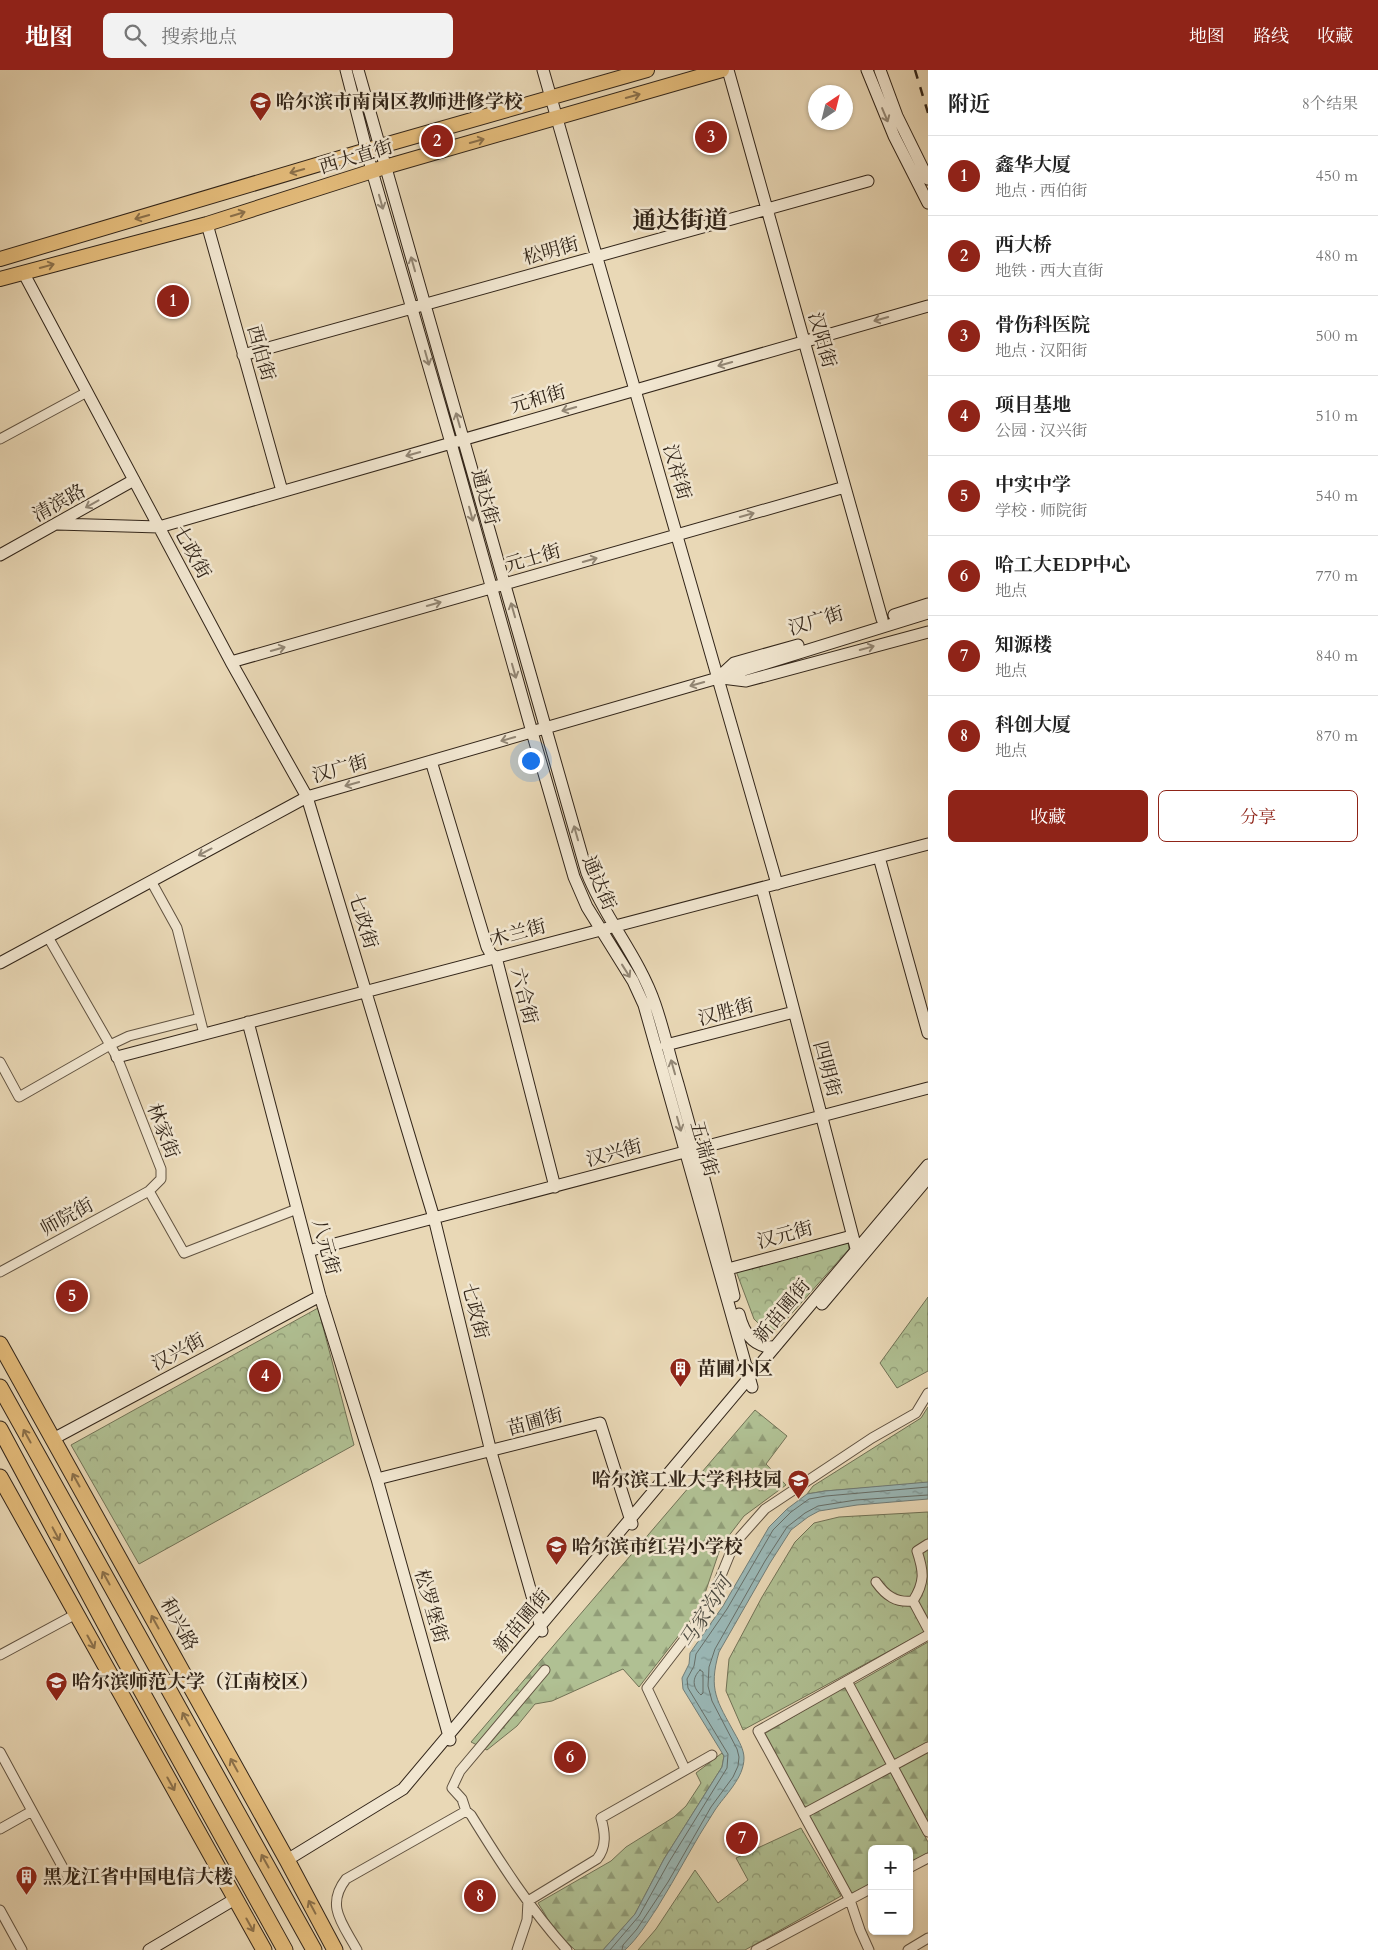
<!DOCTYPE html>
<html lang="zh">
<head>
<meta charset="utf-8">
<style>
	body { margin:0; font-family:Cardo,"Noto Serif SC",serif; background:#f2f2f2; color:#222 }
	.controls { position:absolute; right:15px; bottom:15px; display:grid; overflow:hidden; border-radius:8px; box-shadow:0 1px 4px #0004 }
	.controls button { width:45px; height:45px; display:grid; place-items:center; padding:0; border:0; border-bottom:1px solid #e0e0e0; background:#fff; color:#222; font:25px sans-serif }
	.compass { position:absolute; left:808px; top:15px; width:45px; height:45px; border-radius:50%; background:#fff; box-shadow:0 1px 4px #0004; rotate:35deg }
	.you { position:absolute; left:530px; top:690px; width:18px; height:18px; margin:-12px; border:4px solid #fff; border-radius:50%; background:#1a73e8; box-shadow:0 0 0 8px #1a73e833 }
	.badge { display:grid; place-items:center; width:32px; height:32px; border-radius:50%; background:#8f2418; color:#fff; font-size:16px; font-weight:700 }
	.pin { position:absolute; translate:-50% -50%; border:2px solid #fff; box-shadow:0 1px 5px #0006 }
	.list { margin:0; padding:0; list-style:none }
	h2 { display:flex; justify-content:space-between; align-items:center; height:65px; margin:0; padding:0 20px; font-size:21px }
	h2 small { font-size:16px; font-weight:400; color:#767676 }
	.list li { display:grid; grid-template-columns:32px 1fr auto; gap:15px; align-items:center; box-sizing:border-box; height:80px; padding:0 20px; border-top:1px solid #e0e0e0 }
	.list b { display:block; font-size:19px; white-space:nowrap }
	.list p { margin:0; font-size:16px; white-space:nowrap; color:#767676 }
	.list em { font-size:16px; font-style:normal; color:#767676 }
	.actions { display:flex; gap:10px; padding:15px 20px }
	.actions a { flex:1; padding:11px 0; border:1px solid #8f2418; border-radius:8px; text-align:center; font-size:18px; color:#8f2418 }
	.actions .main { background:#8f2418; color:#fff }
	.icon { flex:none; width:28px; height:28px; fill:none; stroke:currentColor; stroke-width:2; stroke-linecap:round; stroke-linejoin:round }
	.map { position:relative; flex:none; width:928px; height:1880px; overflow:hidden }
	header { display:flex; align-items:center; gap:30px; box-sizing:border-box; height:70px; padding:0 25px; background:#8f2418; color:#fff }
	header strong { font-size:24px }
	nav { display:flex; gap:28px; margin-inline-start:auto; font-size:18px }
	.search { width:350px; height:45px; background:#f2f2f2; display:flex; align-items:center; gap:12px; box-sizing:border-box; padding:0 18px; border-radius:8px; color:#767676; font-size:19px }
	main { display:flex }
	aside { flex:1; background:#fff }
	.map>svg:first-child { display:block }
	.forest { fill:url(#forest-firs); stroke:#717256 }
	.park { fill:url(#park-crowns); stroke:#717256 }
	.water { fill:url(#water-ripples); stroke:#707d78 }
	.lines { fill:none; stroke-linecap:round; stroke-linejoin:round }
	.shore { stroke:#666e68; stroke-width:1 }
	.street-casing { stroke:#605240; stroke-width:11 }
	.secondary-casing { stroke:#322519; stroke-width:13 }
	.primary-casing { stroke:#322519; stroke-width:16 }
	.highway-casing { stroke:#322519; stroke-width:17 }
	.street { stroke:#f1e6d0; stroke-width:9 }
	.secondary { stroke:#f1e6d0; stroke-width:11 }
	.primary { stroke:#e4bc7b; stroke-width:14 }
	.highway { stroke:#e4bc7b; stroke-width:15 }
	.rail { stroke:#322519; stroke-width:2.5; stroke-dasharray:9 9; stroke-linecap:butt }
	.oneway { stroke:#8b704a }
	.oneway2 { stroke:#928674 }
	.labels { text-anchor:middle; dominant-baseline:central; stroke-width:5; stroke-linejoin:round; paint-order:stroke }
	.poi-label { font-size:19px; font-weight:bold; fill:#322519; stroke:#f1e6d0; text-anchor:start }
	.street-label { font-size:19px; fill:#322519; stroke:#f1e6d0 }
	.water-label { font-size:20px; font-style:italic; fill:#4c4a40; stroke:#f1e6d0 }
	.district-label { font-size:24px; font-weight:bold; fill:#322519; stroke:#f1e6d0 }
</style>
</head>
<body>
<header>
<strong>地图</strong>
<div class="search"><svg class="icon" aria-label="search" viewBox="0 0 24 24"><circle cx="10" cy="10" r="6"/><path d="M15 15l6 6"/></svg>搜索地点</div>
<nav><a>地图</a><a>路线</a><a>收藏</a></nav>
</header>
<main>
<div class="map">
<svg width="928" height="1880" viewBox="0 0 928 1880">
	<defs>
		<pattern id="forest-firs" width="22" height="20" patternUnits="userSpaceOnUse" patternTransform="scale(1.25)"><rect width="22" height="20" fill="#b0c093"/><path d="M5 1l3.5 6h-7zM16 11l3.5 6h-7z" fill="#909c77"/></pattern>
		<pattern id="park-crowns" width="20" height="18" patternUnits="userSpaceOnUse" patternTransform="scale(1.25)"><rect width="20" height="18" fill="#b0c093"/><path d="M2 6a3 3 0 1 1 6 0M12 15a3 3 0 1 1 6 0" fill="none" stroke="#909c77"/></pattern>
		<pattern id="water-ripples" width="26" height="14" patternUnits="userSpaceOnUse" patternTransform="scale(1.25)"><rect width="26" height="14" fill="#9ab8b7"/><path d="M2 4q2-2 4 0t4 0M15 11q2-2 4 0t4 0" fill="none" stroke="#7e9594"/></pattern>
	</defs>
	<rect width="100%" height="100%" fill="#e9d8b6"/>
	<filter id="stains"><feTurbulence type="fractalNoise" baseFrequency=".004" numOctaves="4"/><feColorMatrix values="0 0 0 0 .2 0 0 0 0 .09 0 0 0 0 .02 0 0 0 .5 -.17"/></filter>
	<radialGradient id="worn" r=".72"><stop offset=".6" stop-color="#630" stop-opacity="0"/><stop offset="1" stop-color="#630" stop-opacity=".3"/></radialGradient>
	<!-- forest -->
	<path class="forest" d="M 755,1340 L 787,1366 L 766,1394 L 786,1415 L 744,1446 L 721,1476 L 700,1538 L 639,1617 L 623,1599 L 552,1631 L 535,1634 L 517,1656 L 487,1680 L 471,1672 Z
		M 928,1572 L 928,1673 L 893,1692 L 853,1615 Z
		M 845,1616 L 887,1695 L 806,1739 L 764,1664 Z
		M 928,1681 L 928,1756 L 897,1699 Z
		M 722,1683 L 724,1686 L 722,1697 L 664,1789 L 635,1844 L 603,1880 L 575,1880 L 555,1861 L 538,1833 L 611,1791 L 626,1777 L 674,1747 L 686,1736 L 701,1713 L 696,1703 Z
		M 890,1701 L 928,1772 L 928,1783 L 909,1793 L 909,1779 L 872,1779 L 872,1814 L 852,1825 L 809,1745 Z"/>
	<!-- park -->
	<path class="park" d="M 848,1171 L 849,1179 L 778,1259 L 765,1260 L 754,1249 L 736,1201 Z
		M 928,1227 L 928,1301 L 897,1318 L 880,1293 Z
		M 318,1238 L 354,1375 L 139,1494 L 71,1375 Z
		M 928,1337 L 928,1413 L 825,1421 L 807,1424 L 813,1416 L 921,1348 Z
		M 928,1442 L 928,1560 L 743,1660 L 726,1621 L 729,1589 L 762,1527 L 795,1472 L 814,1453 L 839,1447 Z
		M 801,1758 L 841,1826 L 745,1880 L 638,1880 L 656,1859 L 695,1800 L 718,1833 L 748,1810 L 736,1788 Z"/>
	<!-- water -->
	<path class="water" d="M 928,1412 L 928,1429 L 857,1435 L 819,1441 L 808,1447 L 791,1460 L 770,1493 L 719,1582 C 708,1620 717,1631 735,1664 C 739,1671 744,1680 744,1688 C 744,1708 725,1725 715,1740 C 694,1772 677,1806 657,1838 C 647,1853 638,1868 625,1880 L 603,1880 L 635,1844 L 664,1789 L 722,1697 L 724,1686 L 683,1619 L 682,1608 L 689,1594 L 690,1583 L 723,1536 L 769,1457 L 787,1439 L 807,1424 L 825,1421 Z"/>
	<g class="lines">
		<!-- shore -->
		<path class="shore" d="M 700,1600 L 703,1602 L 703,1623 L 701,1625 C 692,1617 692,1608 700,1600 Z
			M 610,1880 L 639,1846 L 669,1792 L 727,1698 L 728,1684 L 688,1618 L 687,1609 L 694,1596 L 696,1584 L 727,1539 L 773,1460 L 791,1442 L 809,1429 L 826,1426 L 928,1417
			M 622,1880 L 623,1875 L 637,1859 L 668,1812 L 711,1737 L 733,1707 L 738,1696 L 739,1687 L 737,1679 L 712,1631 L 708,1616 L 709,1597 L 715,1579 L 765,1491 L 787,1457 L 805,1443 L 818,1436 L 856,1430 L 928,1425"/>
		<defs>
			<path id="street" d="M 0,369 L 87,322
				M 151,811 L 177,858 L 204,964
				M 48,867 L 117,987 L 161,1099 L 161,1109 L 149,1121 L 184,1183 L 297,1139
				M 0,992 L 19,1027 L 110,975 L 129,966 L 200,948
				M 0,1202 L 149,1121
				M 876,1512 C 886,1526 896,1533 913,1531 C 925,1512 924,1502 917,1481 L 928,1474
				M 913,1531 L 928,1559
				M 0,1585 L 76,1544
				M 847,1611 L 928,1762
				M 0,1682 L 68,1807
				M 685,1699 L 647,1618 L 707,1540 L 734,1474 L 765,1439 L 872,1368 L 916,1343 L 928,1323
				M 466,1741 L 462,1729 L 452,1718 L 460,1701 L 545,1600
				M 803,1744 L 928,1677
				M 0,1759 L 32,1741
				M 909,1798 L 928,1788
				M 0,1840 L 22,1880
				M 357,1880 C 343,1854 325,1836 346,1809 L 466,1741 L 471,1745 C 500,1792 530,1839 567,1880
				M 517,1880 L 527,1850 L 528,1831 L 597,1789 C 607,1777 605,1762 601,1748 L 712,1685
				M 756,1880 L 872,1818
				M 869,1880 L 860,1860 L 850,1830 L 758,1661 L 928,1565
				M 908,1880 L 928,1868"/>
			<path id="secondary" d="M 346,0 L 372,101 L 451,373 L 532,662 L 574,807 L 587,837 L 633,911 L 644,935 L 752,1317
				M 358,0 L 587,803 C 605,849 639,887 655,934 C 664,960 670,988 678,1014 C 698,1085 717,1155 734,1226
				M 543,0 L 777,814
				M 728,0 L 882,549
				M 867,0 L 894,66 L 928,133
				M 880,0 L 897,46 L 928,109
				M 207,154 L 282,421
				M 23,202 L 231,592 L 307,727 L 434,1148 L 491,1382 L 542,1561
				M 243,285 L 868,111
				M 57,454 L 159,457 L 928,236
				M 0,485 L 134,410
				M 894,545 L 928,534
				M 231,592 L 845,417
				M 721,605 L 734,593 L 798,575
				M 722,608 L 746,611 L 928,562
				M 431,691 L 487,877 L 491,884 L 496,887 L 555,1117
				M 879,787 L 928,963
				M 762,818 L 858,1186
				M 0,893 L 307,727 L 718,608 L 928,543
				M 248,952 L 320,1226 L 377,1409 L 450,1670
				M 666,975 L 794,942
				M 117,987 L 928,774
				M 308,1181 L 928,1018
				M 728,1199 L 852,1166
				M 822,1234 L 928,1108
				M 739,1244 C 744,1264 754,1278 775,1277
				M 53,1369 L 320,1226
				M 377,1409 L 600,1353 L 632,1454
				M 287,1790 L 403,1719 L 928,1095
				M 149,1880 L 235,1829"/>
			<path id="primary" d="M 0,189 L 367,80 L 647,0
				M 0,209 L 207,154 L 385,97 L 722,0"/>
			<path id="highway" d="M 0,1274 L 287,1790 L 335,1880
				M 0,1317 L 314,1880
				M 0,1359 L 116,1575 L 285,1880
				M 0,1407 L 264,1880"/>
		</defs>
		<!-- street casing -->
		<use href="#street" class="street-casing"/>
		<!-- secondary casing -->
		<use href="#secondary" class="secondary-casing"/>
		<!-- primary casing -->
		<use href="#primary" class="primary-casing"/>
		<!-- highway casing -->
		<use href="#highway" class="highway-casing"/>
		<!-- street -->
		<use href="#street" class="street"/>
		<!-- secondary -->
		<use href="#secondary" class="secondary"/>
		<!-- primary -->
		<use href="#primary" class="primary"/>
		<!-- highway -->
		<use href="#highway" class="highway"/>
		<!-- rail -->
		<path class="rail" d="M 915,0 L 928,43"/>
	</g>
	<!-- one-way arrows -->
	<defs><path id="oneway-shaft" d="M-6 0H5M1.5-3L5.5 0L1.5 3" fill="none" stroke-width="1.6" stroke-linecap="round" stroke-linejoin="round" transform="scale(1.25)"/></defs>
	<g class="oneway">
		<use href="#oneway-shaft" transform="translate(633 26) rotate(-16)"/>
		<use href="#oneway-shaft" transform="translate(477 71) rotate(-16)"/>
		<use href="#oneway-shaft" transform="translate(297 101) rotate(164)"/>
		<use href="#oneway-shaft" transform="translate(238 144) rotate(-17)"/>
		<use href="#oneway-shaft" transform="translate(142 147) rotate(164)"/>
		<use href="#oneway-shaft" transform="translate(47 196) rotate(-15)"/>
		<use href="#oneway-shaft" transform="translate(27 1366) rotate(-119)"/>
		<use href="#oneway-shaft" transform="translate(76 1410) rotate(-119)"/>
		<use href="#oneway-shaft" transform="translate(56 1464) rotate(62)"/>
		<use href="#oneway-shaft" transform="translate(106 1508) rotate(-119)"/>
		<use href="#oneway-shaft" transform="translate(155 1552) rotate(-119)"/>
		<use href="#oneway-shaft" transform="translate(91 1572) rotate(61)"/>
		<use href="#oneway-shaft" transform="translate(186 1649) rotate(-119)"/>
		<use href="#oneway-shaft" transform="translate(234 1695) rotate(-119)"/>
		<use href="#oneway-shaft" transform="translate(171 1714) rotate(61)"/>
		<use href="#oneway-shaft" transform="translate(265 1791) rotate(-119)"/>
		<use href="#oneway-shaft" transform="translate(312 1837) rotate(-118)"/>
		<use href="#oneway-shaft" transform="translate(250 1855) rotate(61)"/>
	</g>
	<g class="oneway2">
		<use href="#oneway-shaft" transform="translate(885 45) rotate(67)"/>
		<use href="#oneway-shaft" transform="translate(381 132) rotate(74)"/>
		<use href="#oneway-shaft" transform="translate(413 194) rotate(-106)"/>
		<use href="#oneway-shaft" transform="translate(881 249) rotate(164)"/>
		<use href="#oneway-shaft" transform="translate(427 288) rotate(74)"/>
		<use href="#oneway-shaft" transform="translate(725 294) rotate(164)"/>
		<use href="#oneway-shaft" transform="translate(569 339) rotate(164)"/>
		<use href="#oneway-shaft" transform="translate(458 350) rotate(-106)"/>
		<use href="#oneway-shaft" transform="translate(413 384) rotate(164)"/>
		<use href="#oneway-shaft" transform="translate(92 434) rotate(151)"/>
		<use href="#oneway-shaft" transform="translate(471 444) rotate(75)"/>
		<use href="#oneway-shaft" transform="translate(747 445) rotate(-16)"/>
		<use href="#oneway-shaft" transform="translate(590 490) rotate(-16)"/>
		<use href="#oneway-shaft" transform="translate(434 534) rotate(-16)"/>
		<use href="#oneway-shaft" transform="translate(513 540) rotate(-106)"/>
		<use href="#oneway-shaft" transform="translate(867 578) rotate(-15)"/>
		<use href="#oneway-shaft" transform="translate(278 579) rotate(-16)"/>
		<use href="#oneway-shaft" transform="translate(514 601) rotate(74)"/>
		<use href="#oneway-shaft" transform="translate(697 614) rotate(164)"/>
		<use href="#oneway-shaft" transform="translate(508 669) rotate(164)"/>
		<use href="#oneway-shaft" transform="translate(352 714) rotate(164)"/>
		<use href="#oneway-shaft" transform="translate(576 763) rotate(-106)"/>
		<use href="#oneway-shaft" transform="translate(205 782) rotate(152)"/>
		<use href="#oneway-shaft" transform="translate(626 901) rotate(58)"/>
		<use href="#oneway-shaft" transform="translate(673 997) rotate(-106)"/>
		<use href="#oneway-shaft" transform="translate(679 1054) rotate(74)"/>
	</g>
	<!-- icons -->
	<defs>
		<symbol id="school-pin" viewBox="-11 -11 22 30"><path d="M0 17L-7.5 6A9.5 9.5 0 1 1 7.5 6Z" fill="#8f2418" stroke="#f1e6d0"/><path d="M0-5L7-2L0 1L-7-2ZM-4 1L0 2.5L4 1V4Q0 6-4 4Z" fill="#fff"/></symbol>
		<symbol id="building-pin" viewBox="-11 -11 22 30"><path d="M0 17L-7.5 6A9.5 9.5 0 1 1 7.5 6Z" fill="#8f2418" stroke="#f1e6d0"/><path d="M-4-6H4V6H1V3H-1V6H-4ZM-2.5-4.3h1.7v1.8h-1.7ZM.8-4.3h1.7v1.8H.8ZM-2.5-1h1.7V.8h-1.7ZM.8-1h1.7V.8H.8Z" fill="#fff"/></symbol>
		<symbol id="university-pin" viewBox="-11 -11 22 30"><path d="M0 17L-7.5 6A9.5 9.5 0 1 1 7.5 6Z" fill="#8f2418" stroke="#f1e6d0"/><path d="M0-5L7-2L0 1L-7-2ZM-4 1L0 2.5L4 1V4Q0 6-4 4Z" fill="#fff"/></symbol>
	</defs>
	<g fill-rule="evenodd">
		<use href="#school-pin" x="248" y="20" width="25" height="34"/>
		<use href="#building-pin" x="668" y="1286" width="25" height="34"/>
		<use href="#school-pin" x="786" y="1398" width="25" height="34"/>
		<use href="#school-pin" x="544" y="1464" width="25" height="34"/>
		<use href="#university-pin" x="44" y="1600" width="25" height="34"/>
		<use href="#building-pin" x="14" y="1794" width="25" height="34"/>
	</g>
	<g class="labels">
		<!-- poi labels -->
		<g class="poi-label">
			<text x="276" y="32">哈尔滨市南岗区教师进修学校</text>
			<text x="697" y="1299">苗圃小区</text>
			<text x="782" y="1410" text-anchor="end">哈尔滨工业大学科技园</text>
			<text x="572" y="1477">哈尔滨市红岩小学校</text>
			<text x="72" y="1612">哈尔滨师范大学（江南校区）</text>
			<text x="43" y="1807">黑龙江省中国电信大楼</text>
		</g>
		<!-- street labels -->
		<g class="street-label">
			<text transform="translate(356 87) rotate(-17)">西大直街</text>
			<text transform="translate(551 181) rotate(-16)">松明街</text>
			<text transform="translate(822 270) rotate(74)">汉阳街</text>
			<text transform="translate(261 283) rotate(74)">西伯街</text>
			<text transform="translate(538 329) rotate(-16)">元和街</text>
			<text transform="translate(677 402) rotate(74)">汉祥街</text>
			<text transform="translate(485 427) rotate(75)">通达街</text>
			<text transform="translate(59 433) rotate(-29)">清滨路</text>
			<text transform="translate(192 482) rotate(62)">七政街</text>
			<text transform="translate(533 488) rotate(-16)">元士街</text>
			<text transform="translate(816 551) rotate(-17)">汉广街</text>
			<text transform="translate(340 699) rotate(-16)">汉广街</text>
			<text transform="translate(599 813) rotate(67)">通达街</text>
			<text transform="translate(363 851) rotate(73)">七政街</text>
			<text transform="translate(518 863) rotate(-15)">木兰街</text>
			<text transform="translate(524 926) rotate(76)">六合街</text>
			<text transform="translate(726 942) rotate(-15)">汉胜街</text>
			<text transform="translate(827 999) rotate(75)">四明街</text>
			<text transform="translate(163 1061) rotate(69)">林家街</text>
			<text transform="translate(704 1079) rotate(74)">五瑞街</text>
			<text transform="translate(614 1083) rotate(-15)">汉兴街</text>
			<text transform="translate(67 1147) rotate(-29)">师院街</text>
			<text transform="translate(785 1165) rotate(-15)">汉元街</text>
			<text transform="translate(326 1177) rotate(75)">八元街</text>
			<text transform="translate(475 1241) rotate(76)">七政街</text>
			<text transform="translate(782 1241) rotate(-50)">新苗圃街</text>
			<text transform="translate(178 1282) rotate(-28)">汉兴街</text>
			<text transform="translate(535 1352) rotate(-15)">苗圃街</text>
			<text transform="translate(431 1536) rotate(74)">松罗堡街</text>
			<text transform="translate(522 1551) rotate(-50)">新苗圃街</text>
			<text transform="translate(179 1554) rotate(61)">和兴路</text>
		</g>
		<!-- water labels -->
		<g class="water-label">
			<text transform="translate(706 1542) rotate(-58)">马家沟河</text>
		</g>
		<!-- district labels -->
		<g class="district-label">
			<text x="680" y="150">通达街道</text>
		</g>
	</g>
	<rect width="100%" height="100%" filter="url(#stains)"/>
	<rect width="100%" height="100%" fill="url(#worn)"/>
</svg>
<div class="controls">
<button>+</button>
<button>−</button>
</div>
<svg class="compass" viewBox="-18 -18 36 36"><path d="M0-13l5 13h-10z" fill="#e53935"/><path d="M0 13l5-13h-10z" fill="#767676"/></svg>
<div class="you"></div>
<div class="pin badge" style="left:173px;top:231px">1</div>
<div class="pin badge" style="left:437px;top:71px">2</div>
<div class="pin badge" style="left:711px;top:67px">3</div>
<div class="pin badge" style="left:265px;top:1306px">4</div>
<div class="pin badge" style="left:72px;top:1226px">5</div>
<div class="pin badge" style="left:570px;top:1687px">6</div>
<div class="pin badge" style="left:742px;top:1768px">7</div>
<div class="pin badge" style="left:480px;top:1826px">8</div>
</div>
<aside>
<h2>附近<small>8个结果</small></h2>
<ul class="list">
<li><span class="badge">1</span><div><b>鑫华大厦</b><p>地点 · 西伯街</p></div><em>450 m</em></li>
<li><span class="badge">2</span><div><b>西大桥</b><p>地铁 · 西大直街</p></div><em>480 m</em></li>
<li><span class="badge">3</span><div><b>骨伤科医院</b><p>地点 · 汉阳街</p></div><em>500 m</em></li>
<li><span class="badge">4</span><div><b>项目基地</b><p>公园 · 汉兴街</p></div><em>510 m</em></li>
<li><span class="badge">5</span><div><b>中实中学</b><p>学校 · 师院街</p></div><em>540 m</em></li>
<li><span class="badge">6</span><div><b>哈工大EDP中心</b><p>地点</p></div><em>770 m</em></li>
<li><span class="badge">7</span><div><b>知源楼</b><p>地点</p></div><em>840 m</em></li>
<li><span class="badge">8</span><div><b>科创大厦</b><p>地点</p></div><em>870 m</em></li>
</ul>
<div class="actions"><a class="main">收藏</a><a>分享</a></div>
</aside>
</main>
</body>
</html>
